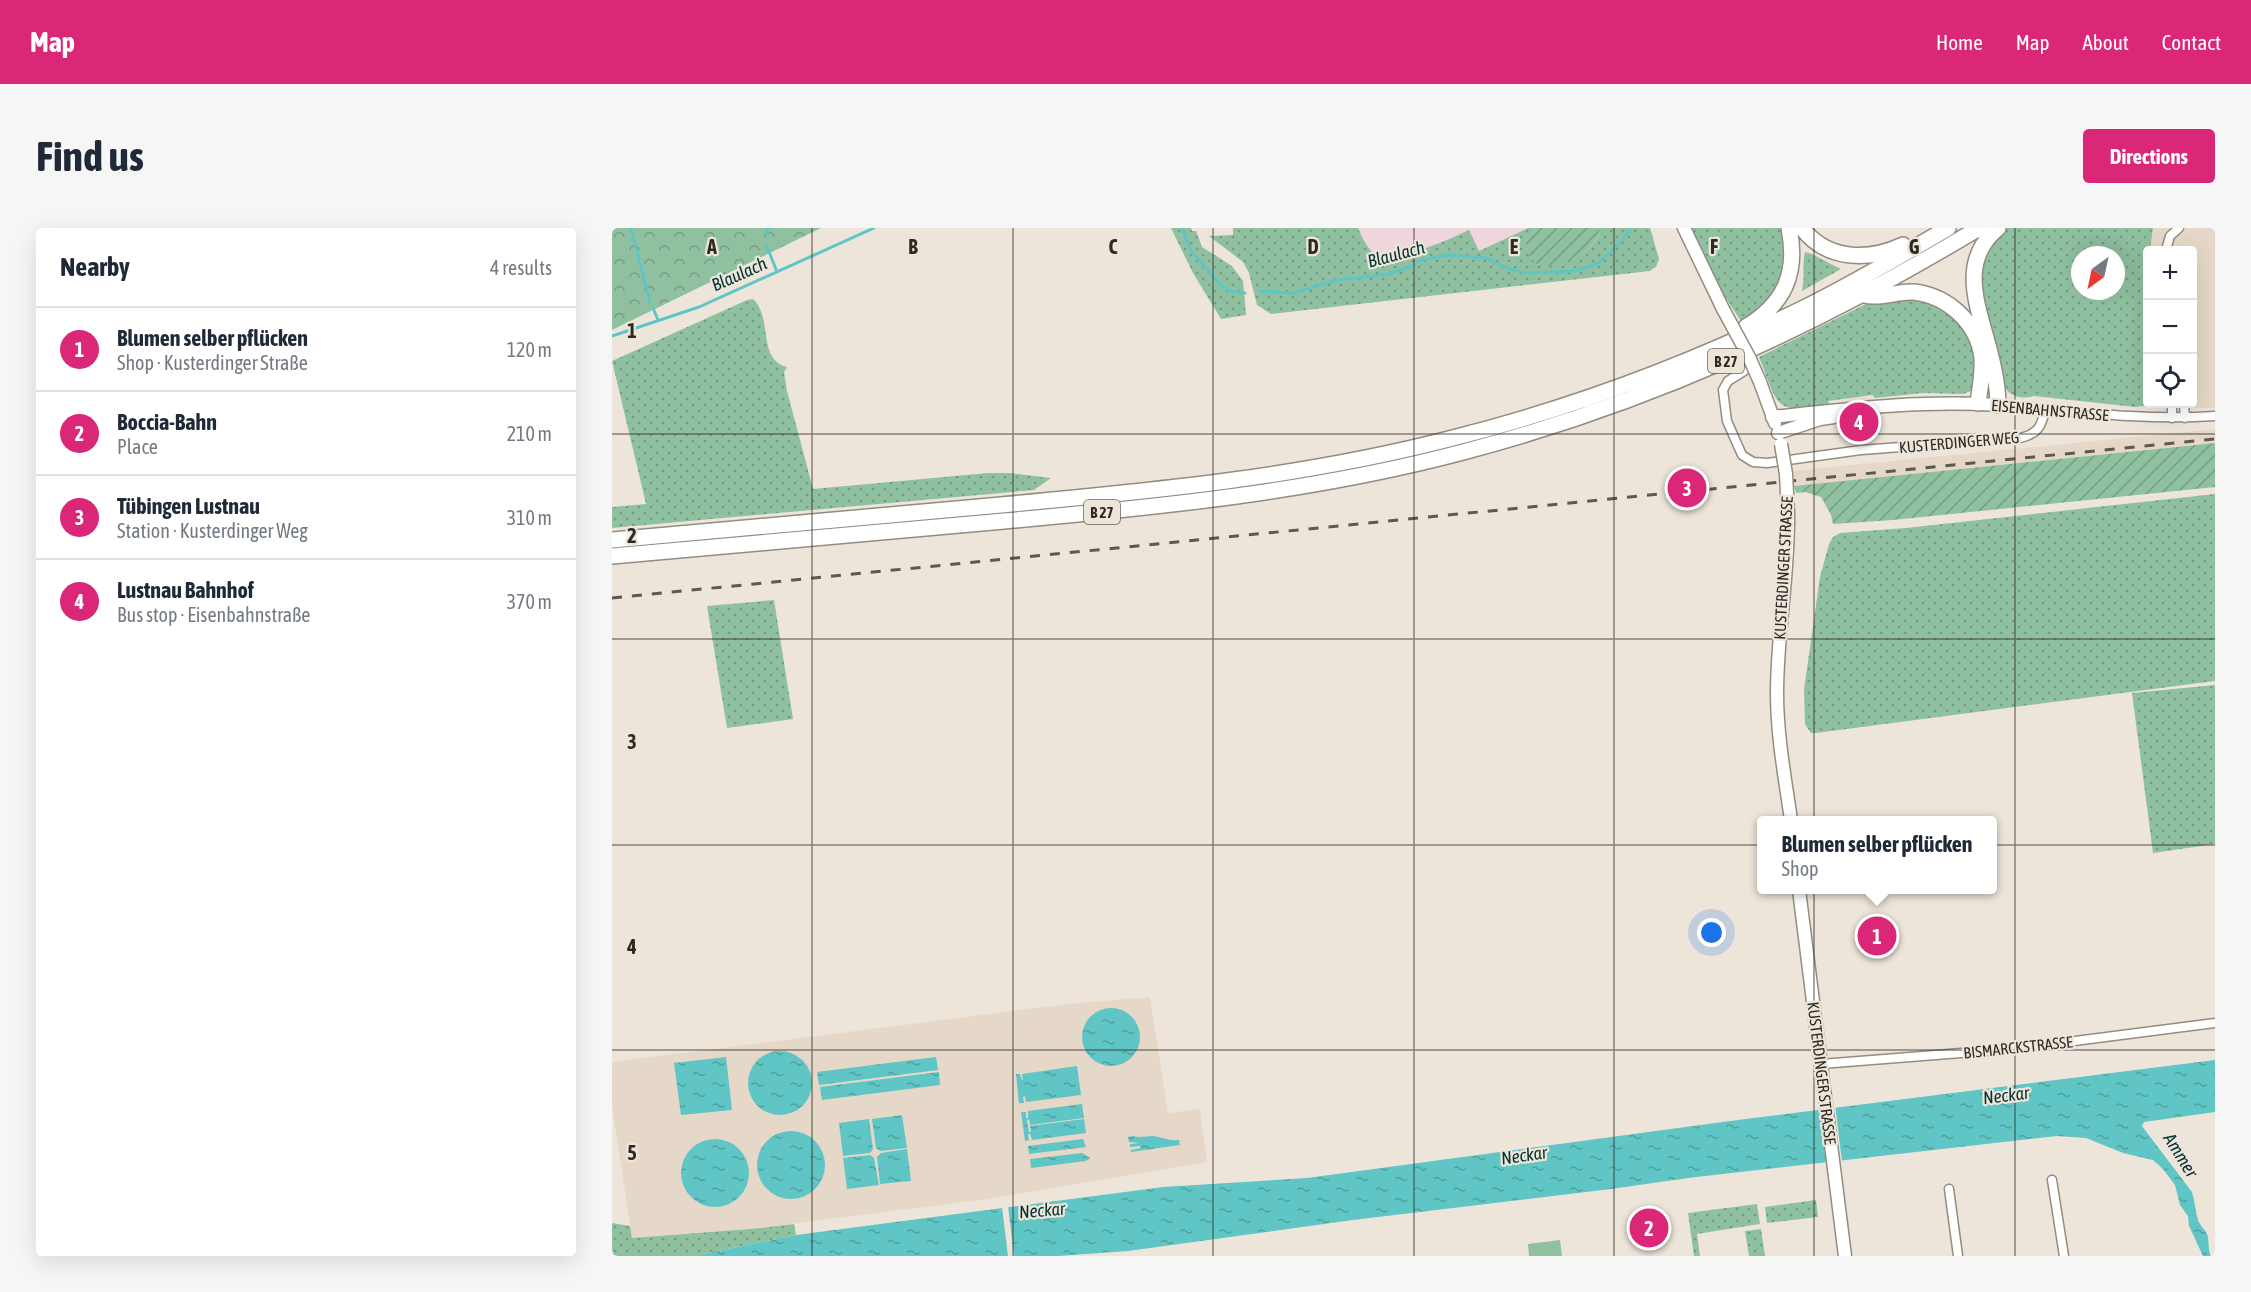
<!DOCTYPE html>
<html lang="en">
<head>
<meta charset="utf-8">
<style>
	body { margin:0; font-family:"Asap Condensed",sans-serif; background:#f6f6f7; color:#1f2937 }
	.controls { position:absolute; right:18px; top:18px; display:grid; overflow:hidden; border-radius:6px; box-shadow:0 6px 24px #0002 }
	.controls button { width:54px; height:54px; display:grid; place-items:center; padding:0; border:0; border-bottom:2px solid #e0e1e3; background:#fff; color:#1f2937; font:30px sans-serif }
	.compass { position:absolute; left:1459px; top:18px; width:54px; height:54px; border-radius:50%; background:#fff; box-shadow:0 6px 24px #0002; rotate:213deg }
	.you { position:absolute; left:1100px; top:705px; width:21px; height:21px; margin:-15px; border:4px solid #fff; border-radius:50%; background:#1a73e8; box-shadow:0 0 0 9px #1a73e833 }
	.badge { display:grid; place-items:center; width:39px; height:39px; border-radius:50%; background:#db2777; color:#fff; font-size:20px; font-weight:700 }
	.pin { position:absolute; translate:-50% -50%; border:3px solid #fff; box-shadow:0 2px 6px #0006 }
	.popup { position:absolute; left:1145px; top:588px; width:240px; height:78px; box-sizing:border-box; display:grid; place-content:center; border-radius:6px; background:#fff; filter:drop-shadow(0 2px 4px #0005); font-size:20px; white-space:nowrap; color:#747a83 }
	.popup b { font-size:22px; color:#1f2937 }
	.popup::after { content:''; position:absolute; left:50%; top:100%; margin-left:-12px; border:12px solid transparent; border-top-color:#fff }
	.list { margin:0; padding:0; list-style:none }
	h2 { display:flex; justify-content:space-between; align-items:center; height:78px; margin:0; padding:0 24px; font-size:26px }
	h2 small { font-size:20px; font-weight:400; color:#747a83 }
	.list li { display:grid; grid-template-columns:39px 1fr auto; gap:18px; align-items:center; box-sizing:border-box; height:84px; padding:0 24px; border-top:2px solid #e0e1e3 }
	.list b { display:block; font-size:22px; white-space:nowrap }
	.list p { margin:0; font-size:20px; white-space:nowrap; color:#747a83 }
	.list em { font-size:20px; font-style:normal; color:#747a83 }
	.icon { flex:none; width:33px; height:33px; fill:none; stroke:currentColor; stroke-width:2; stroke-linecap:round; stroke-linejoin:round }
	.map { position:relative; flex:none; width:1603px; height:1028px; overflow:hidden; border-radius:6px }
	header { display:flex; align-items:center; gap:36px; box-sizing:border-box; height:84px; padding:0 30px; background:#db2777; color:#fff }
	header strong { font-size:28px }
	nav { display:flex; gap:33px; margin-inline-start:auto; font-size:21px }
	.intro { display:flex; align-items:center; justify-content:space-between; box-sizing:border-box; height:144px; padding:0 36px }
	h1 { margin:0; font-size:42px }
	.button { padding:15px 27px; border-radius:6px; background:#db2777; color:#fff; font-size:21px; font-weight:700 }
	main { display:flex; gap:36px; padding:0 36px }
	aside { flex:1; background:#fff; border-radius:6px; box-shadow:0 6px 24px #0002 }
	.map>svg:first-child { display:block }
	.commercial { fill:#efd5dc }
	.built { fill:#e5d8c8 }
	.grass { fill:url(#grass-dots); fill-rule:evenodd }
	.forest { fill:url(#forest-crowns) }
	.park { fill:#8fc1a1 }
	.garden { fill:url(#garden-furrows) }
	.water { fill:url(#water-ripples) }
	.pier { fill:#eee5da }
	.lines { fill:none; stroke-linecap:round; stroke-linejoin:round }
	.stream { stroke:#60c5c5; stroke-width:3 }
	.street-casing { stroke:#938c81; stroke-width:11 }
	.secondary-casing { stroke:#938c81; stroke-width:15 }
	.highway-casing { stroke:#938c81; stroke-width:18 }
	.street { stroke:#fff; stroke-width:8 }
	.secondary { stroke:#fff; stroke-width:12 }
	.highway { stroke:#fff; stroke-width:15 }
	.rail { stroke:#5d5852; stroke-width:3; stroke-dasharray:10 10; stroke-linecap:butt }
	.secondary-bridge-casing { stroke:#938c81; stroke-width:15; stroke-linecap:butt }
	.secondary-bridge { stroke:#fff; stroke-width:12 }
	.grid { fill:none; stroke:#2d2a26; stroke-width:1.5; stroke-opacity:0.55 }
	.labels { text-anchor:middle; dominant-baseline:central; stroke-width:4.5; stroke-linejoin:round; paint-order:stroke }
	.shield { fill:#eee5da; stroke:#67625c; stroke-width:1.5 }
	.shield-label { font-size:15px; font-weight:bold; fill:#2d2a26 }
	.street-label { font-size:16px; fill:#2d2a26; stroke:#eee5da }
	.water-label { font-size:18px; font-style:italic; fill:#003232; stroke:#eee5da }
	.grid-label { font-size:20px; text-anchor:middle; font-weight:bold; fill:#2d2a26; stroke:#eee5da; stroke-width:4.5; stroke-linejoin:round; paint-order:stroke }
</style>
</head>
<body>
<header>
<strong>Map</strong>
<nav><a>Home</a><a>Map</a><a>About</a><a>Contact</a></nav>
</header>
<div class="intro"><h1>Find us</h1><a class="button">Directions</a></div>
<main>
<aside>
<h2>Nearby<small>4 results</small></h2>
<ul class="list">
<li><span class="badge">1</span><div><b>Blumen selber pflücken</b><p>Shop · Kusterdinger Straße</p></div><em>120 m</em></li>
<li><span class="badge">2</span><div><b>Boccia-Bahn</b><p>Place</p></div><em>210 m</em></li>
<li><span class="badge">3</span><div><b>Tübingen Lustnau</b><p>Station · Kusterdinger Weg</p></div><em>310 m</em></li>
<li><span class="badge">4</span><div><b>Lustnau Bahnhof</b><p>Bus stop · Eisenbahnstraße</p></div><em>370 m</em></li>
</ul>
</aside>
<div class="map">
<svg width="1603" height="1028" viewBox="0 0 1603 1028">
	<defs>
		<pattern id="grass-dots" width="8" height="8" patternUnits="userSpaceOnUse" patternTransform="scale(1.5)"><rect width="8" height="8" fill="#8fc1a1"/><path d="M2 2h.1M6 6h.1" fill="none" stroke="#759d83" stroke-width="1.8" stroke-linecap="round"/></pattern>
		<pattern id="forest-crowns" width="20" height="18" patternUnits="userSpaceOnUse" patternTransform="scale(1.5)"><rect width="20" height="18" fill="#8fc1a1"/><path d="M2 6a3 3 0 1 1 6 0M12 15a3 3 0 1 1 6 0" fill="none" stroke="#759d83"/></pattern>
		<pattern id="garden-furrows" width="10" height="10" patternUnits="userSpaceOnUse" patternTransform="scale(1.5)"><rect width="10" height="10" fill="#8fc1a1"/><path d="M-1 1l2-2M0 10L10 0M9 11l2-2" fill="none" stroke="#759d83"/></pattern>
		<pattern id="water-ripples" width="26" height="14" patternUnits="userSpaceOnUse" patternTransform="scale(1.5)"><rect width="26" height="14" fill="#60c5c5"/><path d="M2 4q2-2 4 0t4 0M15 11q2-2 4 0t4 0" fill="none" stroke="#50a0a0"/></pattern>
	</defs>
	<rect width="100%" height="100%" fill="#eee5da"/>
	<!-- commercial -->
	<path class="commercial" d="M 731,0 L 1038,0 L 1047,31 L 736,36 Z"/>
	<!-- built -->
	<path class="built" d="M 1541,0 L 1603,0 L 1603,180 L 1547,180 L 1548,176 L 1580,176 L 1580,22 L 1538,22 Z
		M 1603,201 L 1603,215 L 1182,258 L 1180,243 Z
		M 538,769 L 556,885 L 588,881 L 595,934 L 376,971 L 138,1001 L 20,1010 L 0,878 L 0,834 L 456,776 Z"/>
	<!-- grass -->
	<path class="grass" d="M 559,0 L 579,0 L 580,3 L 584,3 L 590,19 L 620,38 L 631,53 L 634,87 L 609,91 L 581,45 Z
		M 621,0 L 746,0 C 751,11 756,24 768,29 C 783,35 841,10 857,2 L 867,23 L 916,0 L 924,0 L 914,13 L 960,32 C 972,24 987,16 988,0 L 1038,0 L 1047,31 L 1044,39 L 1038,43 L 659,86 L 645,77 L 637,45 L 631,34 L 597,8 L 621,7 Z
		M 1078,0 L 1173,0 L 1176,17 L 1168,60 L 1131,96 C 1110,66 1092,34 1078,0 Z
		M 1393,0 L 1541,0 L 1538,22 L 1536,22 L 1536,176 L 1543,176 L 1541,177 L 1523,179 L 1422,168 C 1411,171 1401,170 1393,160 C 1386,151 1365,55 1367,43 C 1369,25 1382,13 1393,0 ZM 1468,27 L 1504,27 L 1504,63 L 1468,63 Z
		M 1193,24 C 1201,25 1219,37 1229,41 L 1190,63 C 1193,49 1190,38 1193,24 Z
		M 1295,67 L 1341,81 L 1366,124 L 1361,162 L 1351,166 L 1311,165 L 1263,170 L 1260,167 L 1216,173 L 1218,177 C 1160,187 1167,178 1147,129 L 1256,75 Z
		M 141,71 C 161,89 145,132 175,139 L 172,144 L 175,163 L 201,261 L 376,245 L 397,245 L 439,250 L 422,262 L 0,300 L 0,279 L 34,276 L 0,133 L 135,72 Z
		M 1603,266 L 1603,453 L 1204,505 L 1199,505 L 1193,496 L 1192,462 L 1208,349 L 1217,316 L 1221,309 L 1228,305 L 1294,300 Z
		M 162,372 L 181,491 L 115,500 L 95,378 Z
		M 1603,457 L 1603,616 L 1541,625 L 1520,465 Z
		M 1204,972 L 1206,989 L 1155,995 L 1153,979 Z
		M 1145,976 L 1148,996 L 1085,1006 L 1088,1028 L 1082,1028 L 1076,985 Z
		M 0,995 L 18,998 L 20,1010 L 138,1001 L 182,996 L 184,1007 L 82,1028 L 0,1028 Z
		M 1149,1001 L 1153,1028 L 1137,1028 L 1133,1003 Z"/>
	<!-- forest -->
	<path class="forest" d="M 0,0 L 209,0 L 0,102 Z"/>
	<!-- park -->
	<path class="park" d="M 948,1012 L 950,1028 L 917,1028 L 916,1016 Z"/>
	<!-- garden -->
	<path class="garden" d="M 924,0 L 988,0 C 987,20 951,42 931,38 C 925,37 920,32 916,27 L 914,13 Z
		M 1603,215 L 1603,259 L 1281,292 L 1221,296 L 1219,287 L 1209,269 L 1193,264 L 1184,265 L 1182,258 Z"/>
	<!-- water -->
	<path class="water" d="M470 809a29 29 0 1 1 58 0a29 29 0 1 1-58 0Z
		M136 855a32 32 0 1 1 64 0a32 32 0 1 1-64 0Z
		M 114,829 L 120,882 L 69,887 L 62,835 Z
		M 324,829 L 326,842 L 207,857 L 205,844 Z
		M 1603,832 L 1603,884 L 1532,894 L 1530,898 L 1580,964 C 1583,973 1583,983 1586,992 C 1588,998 1595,1003 1596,1009 C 1597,1016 1596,1021 1599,1028 L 1591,1028 L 1577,998 L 1576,988 L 1568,977 L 1563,957 L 1551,941 L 1541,932 L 1511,925 L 1474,910 L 1445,908 L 1076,950 L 999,961 L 741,992 L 516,1023 L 446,1028 L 82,1028 L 184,1007 L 551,959 L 695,950 L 1118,893 Z
		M 465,838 L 469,867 L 414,874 L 413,868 L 411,869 L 412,875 L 407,875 L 404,846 L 408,846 L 410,852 L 411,852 L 410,846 Z
		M 327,844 L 328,857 L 210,872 L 208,859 Z
		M 470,876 L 472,890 L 418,897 L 417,891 L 415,892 L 417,904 L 419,904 L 418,898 L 472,891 L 474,905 L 420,912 L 418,906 L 416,906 L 417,912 L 413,913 L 409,884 L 414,884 L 414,890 L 416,890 L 416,883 Z
		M 290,887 L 295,920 L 268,923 L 264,920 L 260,891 Z
		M 257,891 L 261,921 L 258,925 L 231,928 L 227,895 Z
		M145 937a34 34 0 1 1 68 0a34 34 0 1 1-68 0Z
		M 521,908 C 528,910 534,908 541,908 C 550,909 557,913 567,912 L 568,917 L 519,924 L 519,922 L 529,920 L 527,918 L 518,919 L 518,916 L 528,915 L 517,914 L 516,909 Z
		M69 945a34 34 0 1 1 68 0a34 34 0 1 1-68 0Z
		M 471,911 L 474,919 L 417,926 L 416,918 Z
		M 295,921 L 299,953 L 268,956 L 265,929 L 269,925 Z
		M 470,925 L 478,930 L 474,933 L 419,940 L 418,931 Z
		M 258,927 L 262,930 L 267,957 L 235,961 L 231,930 Z"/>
	<!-- pier -->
	<path class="pier" d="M 1223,876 L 1230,934 L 1214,936 L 1207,878 Z
		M 396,978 L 402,1028 L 396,1028 L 390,979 Z"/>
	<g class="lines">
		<!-- stream -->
		<path class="stream" d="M 19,0 L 38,74
			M 570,0 L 579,23 L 605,53 L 617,63 L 633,65
			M 155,5 L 156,0
			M 154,16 L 165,44
			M 648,63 L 682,65 L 725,52 L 772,47 L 795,40 L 809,32 L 836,27 L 874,30 L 897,41 L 915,45 L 964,43 L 988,34 L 1010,13 L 1019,0
			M 41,80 L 46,92
			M 0,108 L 87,79 L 262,0"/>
		<defs>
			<path id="street" d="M 1554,22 L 1558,8 L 1567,0
				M 1132,143 L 1116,153 L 1111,162 L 1115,193 L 1130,227 L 1141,234 L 1155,235 L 1249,222 L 1408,210 C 1426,206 1430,198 1433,181
				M 1572,176 L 1573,190
				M 1386,177 C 1459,183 1530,193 1603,188
				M 1560,190 L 1560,176
				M 1209,836 L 1400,821 L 1603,795
				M 1440,952 L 1452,1028
				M 1337,961 L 1346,1028"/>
			<path id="secondary" d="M 1072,0 L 1111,81
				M 1148,154 L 1163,195
				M 1160,189 C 1236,181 1310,172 1386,177
				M 1166,205 L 1208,191 L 1222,189
				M 1176,285 C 1177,345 1165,405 1165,465 C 1165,508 1173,550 1179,592
				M 1187,662 L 1233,1028"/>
			<path id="highway" d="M 1190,0 C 1215,33 1257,33 1291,17
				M 1252,67 C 1269,71 1285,63 1302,64 C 1336,68 1366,95 1370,130 C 1371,145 1368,160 1366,175
				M 1134,99 C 1173,75 1186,45 1177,0
				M 1386,177 C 1386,158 1382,140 1377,121 C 1367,80 1345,34 1386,0
				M 0,312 C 130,300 259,289 389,277 C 540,263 690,249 837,211 C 961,180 1081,135 1196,78 C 1244,54 1290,27 1336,0
				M 0,328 C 131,316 261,305 392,293 C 546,279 700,264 851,224 C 1037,175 1203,99 1367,0"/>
		</defs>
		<!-- street casing -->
		<use href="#street" class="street-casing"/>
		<!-- secondary casing -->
		<use href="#secondary" class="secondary-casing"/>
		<!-- highway casing -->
		<use href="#highway" class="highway-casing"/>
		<!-- street -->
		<use href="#street" class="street"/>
		<!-- secondary -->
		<use href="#secondary" class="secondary"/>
		<!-- highway -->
		<use href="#highway" class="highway"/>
		<!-- rail -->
		<path class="rail" d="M 0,370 L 1603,211"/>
		<defs>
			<path id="secondary-bridge" d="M 1111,81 L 1137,129 L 1148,154
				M 1169,216 L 1174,246 L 1176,285"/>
		</defs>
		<!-- secondary-bridge casing -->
		<use href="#secondary-bridge" class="secondary-bridge-casing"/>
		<!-- secondary-bridge -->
		<use href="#secondary-bridge" class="secondary-bridge"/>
	</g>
	<!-- grid -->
	<path class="grid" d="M 200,0 L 200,1028M 401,0 L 401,1028M 601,0 L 601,1028M 802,0 L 802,1028M 1002,0 L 1002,1028M 1202,0 L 1202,1028M 1403,0 L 1403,1028M 0,206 L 1603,206M 0,411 L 1603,411M 0,617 L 1603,617M 0,822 L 1603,822"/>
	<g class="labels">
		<!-- shield labels -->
		<g class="shield">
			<rect x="1096" y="121" width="36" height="24" rx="4.5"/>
			<rect x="472" y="272" width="36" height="24" rx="4.5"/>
		</g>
		<g class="shield-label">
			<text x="1114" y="133">B 27</text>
			<text x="490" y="284">B 27</text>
		</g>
		<!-- street labels -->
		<g class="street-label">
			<text transform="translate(1438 182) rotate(5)">EISENBAHNSTRASSE</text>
			<text transform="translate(1347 214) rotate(-5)">KUSTERDINGER WEG</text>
			<text transform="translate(1171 340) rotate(-87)">KUSTERDINGER STRASSE</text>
			<text transform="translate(1406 819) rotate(-6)">BISMARCKSTRASSE</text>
			<text transform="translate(1210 845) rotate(83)">KUSTERDINGER STRASSE</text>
		</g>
		<!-- water labels -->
		<g class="water-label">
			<text transform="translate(784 26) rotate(-15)">Blaulach</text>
			<text transform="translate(127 46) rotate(-24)">Blaulach</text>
			<text transform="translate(1394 867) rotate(-7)">Neckar</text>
			<text transform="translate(912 927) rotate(-8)">Neckar</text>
			<text transform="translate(1569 927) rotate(58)">Ammer</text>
			<text transform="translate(430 982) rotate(-5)">Neckar</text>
		</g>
	</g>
	<g class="grid-label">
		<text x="100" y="26">A</text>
		<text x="301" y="26">B</text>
		<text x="501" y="26">C</text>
		<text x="701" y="26">D</text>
		<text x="902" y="26">E</text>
		<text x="1102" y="26">F</text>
		<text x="1302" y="26">G</text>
		<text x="20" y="110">1</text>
		<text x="20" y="315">2</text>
		<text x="20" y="521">3</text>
		<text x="20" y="726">4</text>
		<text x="20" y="932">5</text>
	</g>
</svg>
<div class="controls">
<button>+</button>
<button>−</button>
<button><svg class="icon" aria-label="locate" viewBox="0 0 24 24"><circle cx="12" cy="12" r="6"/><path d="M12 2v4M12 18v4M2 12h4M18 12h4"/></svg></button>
</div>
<svg class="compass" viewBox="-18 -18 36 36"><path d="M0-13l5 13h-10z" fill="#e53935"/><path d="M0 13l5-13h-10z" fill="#747a83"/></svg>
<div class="you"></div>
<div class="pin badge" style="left:1265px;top:708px">1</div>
<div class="popup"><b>Blumen selber pflücken</b>Shop</div>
<div class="pin badge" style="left:1037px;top:1000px">2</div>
<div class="pin badge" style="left:1075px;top:260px">3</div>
<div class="pin badge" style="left:1247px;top:194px">4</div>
</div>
</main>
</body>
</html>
